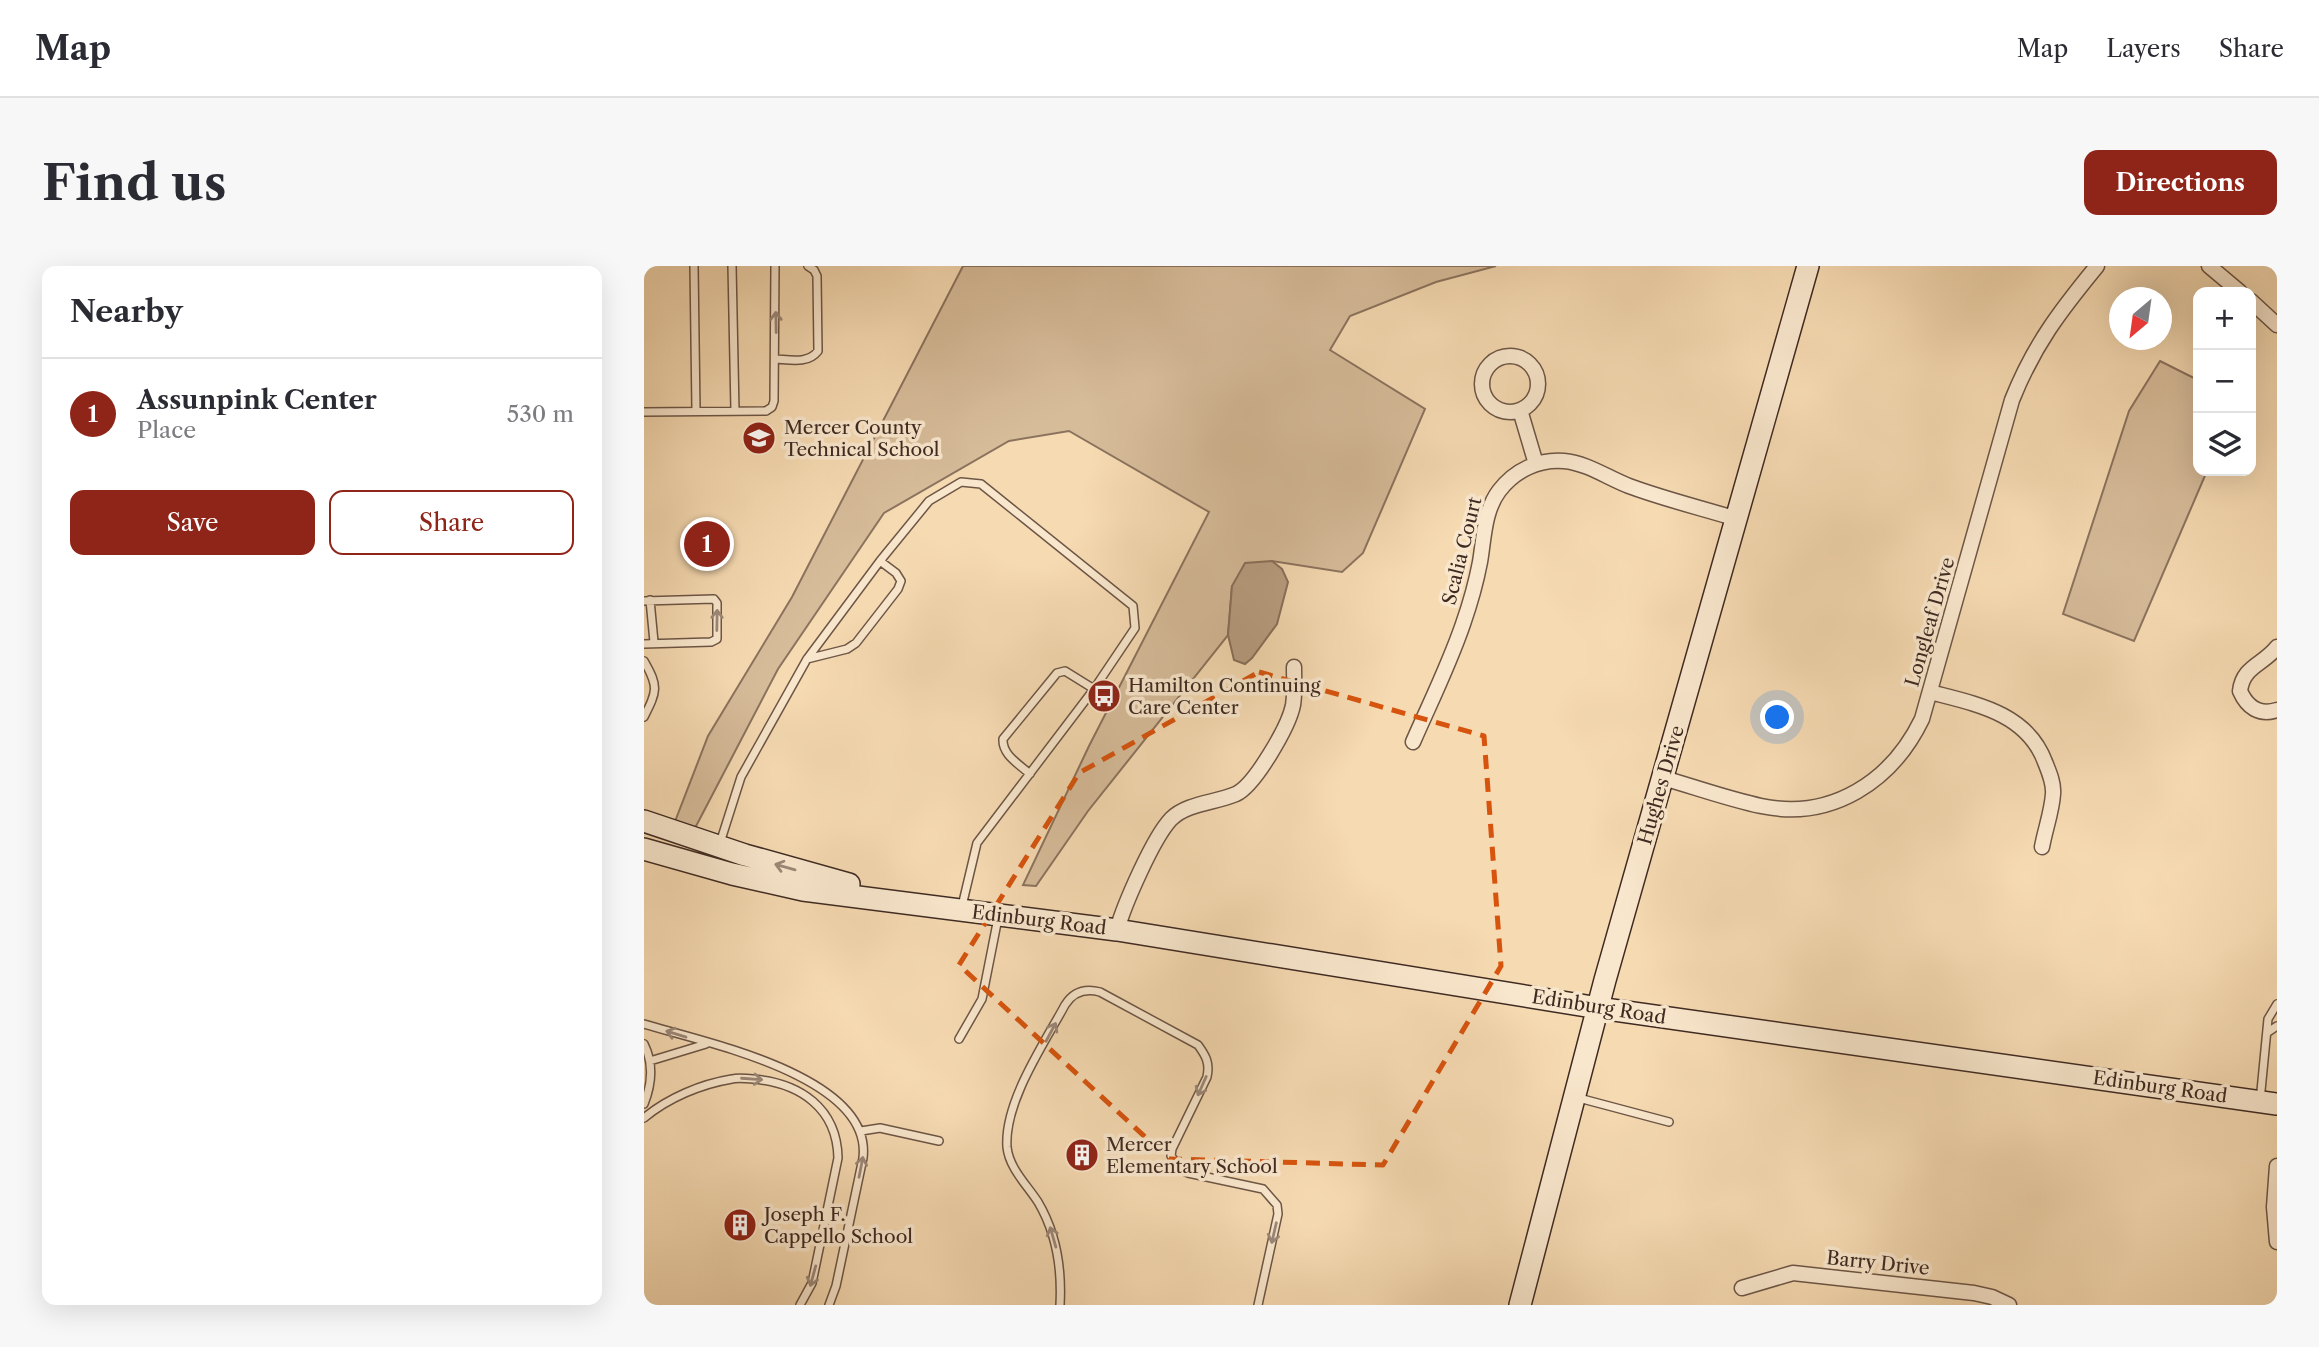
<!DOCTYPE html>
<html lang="en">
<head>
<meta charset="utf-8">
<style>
	body { margin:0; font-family:"Libre Caslon Text",serif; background:#f7f7f7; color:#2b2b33 }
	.controls { position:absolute; right:21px; top:21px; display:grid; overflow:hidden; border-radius:14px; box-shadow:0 7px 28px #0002 }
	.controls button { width:63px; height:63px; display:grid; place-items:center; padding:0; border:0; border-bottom:2px solid #e1e1e2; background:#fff; color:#2b2b33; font:35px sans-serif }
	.compass { position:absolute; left:1465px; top:21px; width:63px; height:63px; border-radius:50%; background:#fff; box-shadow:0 7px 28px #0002; rotate:209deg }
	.you { position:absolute; left:1134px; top:452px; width:24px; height:24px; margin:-18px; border:5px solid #fff; border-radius:50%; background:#1a73e8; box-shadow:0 0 0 10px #1a73e833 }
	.badge { display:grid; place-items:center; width:46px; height:46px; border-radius:50%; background:#8f2418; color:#fff; font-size:23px; font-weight:700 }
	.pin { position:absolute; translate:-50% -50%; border:4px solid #fff; box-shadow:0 2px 7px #0006 }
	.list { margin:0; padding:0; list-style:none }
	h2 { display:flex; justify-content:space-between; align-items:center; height:91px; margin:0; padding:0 28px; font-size:30px }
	h2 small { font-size:23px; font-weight:400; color:#7c7c81 }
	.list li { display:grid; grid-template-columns:46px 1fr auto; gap:21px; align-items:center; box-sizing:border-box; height:112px; padding:0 28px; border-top:2px solid #e1e1e2 }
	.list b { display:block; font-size:26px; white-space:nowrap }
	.list p { margin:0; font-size:23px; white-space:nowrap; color:#7c7c81 }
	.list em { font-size:23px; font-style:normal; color:#7c7c81 }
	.actions { display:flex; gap:14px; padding:21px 28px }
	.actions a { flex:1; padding:16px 0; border:2px solid #8f2418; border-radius:14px; text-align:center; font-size:24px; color:#8f2418 }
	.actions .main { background:#8f2418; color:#fff }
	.icon { flex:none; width:38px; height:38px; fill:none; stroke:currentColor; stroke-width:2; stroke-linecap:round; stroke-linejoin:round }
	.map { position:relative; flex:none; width:1633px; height:1039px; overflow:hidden; border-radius:14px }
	header { display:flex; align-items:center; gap:42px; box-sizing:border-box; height:98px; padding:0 35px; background:#fff; border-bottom:2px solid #e1e1e2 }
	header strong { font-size:33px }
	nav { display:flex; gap:38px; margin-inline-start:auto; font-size:24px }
	.intro { display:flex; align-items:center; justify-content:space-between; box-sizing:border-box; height:168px; padding:0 42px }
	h1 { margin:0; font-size:49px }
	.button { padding:18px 32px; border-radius:14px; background:#8f2418; color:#fff; font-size:24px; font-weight:700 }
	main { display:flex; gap:42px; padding:0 42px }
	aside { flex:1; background:#fff; border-radius:14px; box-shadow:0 7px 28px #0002 }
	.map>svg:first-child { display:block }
	.green { fill:#d7bc9a; stroke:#8b735e; stroke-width:2 }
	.water { fill:#b89e81; stroke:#88705b; stroke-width:2 }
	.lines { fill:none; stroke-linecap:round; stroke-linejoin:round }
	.lane-casing { stroke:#6d5646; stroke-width:10 }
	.street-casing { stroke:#6d5646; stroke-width:17 }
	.secondary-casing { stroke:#3f2a22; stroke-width:24 }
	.lane { stroke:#f9e7cd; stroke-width:7 }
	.street { stroke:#f9e7cd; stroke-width:14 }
	.secondary { stroke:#f9e7cd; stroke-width:21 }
	.oneway { stroke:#9c8878 }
	.marked { fill:none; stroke:#d7540e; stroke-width:5; stroke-dasharray:14 9; stroke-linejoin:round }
	.labels { text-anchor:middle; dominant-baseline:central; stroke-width:7; stroke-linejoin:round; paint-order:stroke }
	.poi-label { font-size:19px; fill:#3f2a22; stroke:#f9e7cd; text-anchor:start }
	.street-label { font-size:19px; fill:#3f2a22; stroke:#f9e7cd }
</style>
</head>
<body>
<header>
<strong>Map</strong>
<nav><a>Map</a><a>Layers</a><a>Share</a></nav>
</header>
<div class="intro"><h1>Find us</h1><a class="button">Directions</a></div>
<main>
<aside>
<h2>Nearby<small></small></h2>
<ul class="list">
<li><span class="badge">1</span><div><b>Assunpink Center</b><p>Place</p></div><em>530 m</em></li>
</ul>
<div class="actions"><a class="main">Save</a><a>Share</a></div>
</aside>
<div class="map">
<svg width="1633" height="1039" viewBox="0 0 1633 1039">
	<rect width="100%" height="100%" fill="#f6dab2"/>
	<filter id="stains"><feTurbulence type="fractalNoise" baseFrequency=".00286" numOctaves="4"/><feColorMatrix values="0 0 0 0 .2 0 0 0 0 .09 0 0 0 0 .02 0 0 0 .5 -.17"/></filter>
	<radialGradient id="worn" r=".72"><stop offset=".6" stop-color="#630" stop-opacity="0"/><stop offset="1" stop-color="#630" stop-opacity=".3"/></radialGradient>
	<!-- green -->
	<path class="green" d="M 319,0 L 852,0 L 792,16 L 706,50 L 686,84 L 781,143 L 719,287 L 698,306 L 628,295 L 588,320 L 584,369 L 444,545 L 392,620 L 379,619 L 445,480 L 565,246 L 425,165 L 365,175 L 240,247 L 134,403 L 50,564 L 30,558 L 64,470 L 148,331 Z
		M 1516,95 L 1552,113 L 1554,117 L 1554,205 L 1563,205 L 1490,375 L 1419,348 L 1485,145 Z"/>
	<!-- water -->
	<path class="water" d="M 628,295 L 638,303 L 644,316 L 633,358 L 608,392 L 601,398 L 590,394 L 584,369 L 588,320 L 601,297 Z"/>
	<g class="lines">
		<defs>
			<path id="lane" d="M 50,0 L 52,145
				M 88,0 L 91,145
				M 132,93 C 147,94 164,98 174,85 L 173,10 L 170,4 L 164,0
				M 0,146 L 122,145 L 128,141 L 130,135 L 131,0
				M 6,334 L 10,376
				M 0,335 L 70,333 L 73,337 L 73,373 L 67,376 L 0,378
				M 163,393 L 203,383 L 212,377 L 254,323 L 257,315 L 252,307 L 236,295
				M 0,395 C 15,421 13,425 0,451
				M 386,508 C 375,498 358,489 359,473 L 413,407 L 421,405 L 450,423
				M 76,577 L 97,511 L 163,393 L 236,295 L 285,235 L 317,216 L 337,218 L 489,340 L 491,362 L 450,423 L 333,577 L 318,640
				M 0,758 C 59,776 229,810 219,892 L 192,1020 L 185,1039
				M 1624,766 L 1633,760
				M 315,773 L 338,733 L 354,652
				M 0,778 C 10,798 8,818 0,838
				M 6,795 L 62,778
				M 931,831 L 1025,856
				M 1616,835 L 1624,753 L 1633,738
				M 0,852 C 24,832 57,818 88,813 C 95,811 102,813 109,813 C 156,817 193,842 194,892 L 168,1017 L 156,1039
				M 217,865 L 236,862 L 295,875
				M 416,1039 C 418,1003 413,968 394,936 C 383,919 365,902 363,881 C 360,836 400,778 421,739 C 429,726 441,722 456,726 L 554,779 C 562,790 566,797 563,811 L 528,883 L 527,890 L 538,904 L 544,907 L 619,923 L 633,939 L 634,948 L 614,1039"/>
			<path id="street" d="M 1565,0 L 1596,26
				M 1607,35 L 1633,59
				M838 118a28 28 0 1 1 56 0a28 28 0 1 1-56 0Z
				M 876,144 L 892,198
				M 1633,381 C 1619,399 1599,400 1596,425 C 1603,441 1615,450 1633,444
				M 1286,426 C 1332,438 1383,447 1401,496 C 1405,506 1410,517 1409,528 C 1408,545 1401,564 1398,581
				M 769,476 C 786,437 805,399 819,358 C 826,338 832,317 836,296 C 840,273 840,245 855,225 C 871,204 895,193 920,195 C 943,197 964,212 985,220 C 1020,233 1057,242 1093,253
				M 1019,512 C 1051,521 1084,533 1117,540 C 1188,555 1248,515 1278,453 L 1368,134 C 1390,79 1416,45 1453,0
				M 473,664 C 480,639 509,572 527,553 C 543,537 571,537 592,528 C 611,519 645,460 649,439 C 651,427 650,413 650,401
				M 1633,900 L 1630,941 L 1633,976
				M 1098,1022 L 1149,1007 L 1330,1027 L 1348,1031 L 1365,1039"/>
			<path id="secondary" d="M 0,555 L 101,589 L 205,618
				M 0,583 L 88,608 L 159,624 L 473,664 L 955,742 L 1633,838
				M 876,1039 L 961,714 L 1164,0"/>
		</defs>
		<!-- lane casing -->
		<use href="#lane" class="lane-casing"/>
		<!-- street casing -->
		<use href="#street" class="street-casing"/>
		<!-- secondary casing -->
		<use href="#secondary" class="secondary-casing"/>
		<!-- lane -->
		<use href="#lane" class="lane"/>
		<!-- street -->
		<use href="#street" class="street"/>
		<!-- secondary -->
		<use href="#secondary" class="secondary"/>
	</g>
	<!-- one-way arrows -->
	<defs><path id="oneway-shaft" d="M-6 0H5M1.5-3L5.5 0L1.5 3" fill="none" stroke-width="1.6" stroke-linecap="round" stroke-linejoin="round" transform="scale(1.75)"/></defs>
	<g class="oneway">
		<use href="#oneway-shaft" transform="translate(132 56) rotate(-91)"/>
		<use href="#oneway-shaft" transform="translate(73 354) rotate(-89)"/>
		<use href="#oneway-shaft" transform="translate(141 601) rotate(-164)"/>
		<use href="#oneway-shaft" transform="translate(407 766) rotate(-62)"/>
		<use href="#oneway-shaft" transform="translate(32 768) rotate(-163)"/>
		<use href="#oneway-shaft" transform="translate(108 813) rotate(4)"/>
		<use href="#oneway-shaft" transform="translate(558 820) rotate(114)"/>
		<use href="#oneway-shaft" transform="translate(217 901) rotate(-79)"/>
		<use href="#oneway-shaft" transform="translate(630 967) rotate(103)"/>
		<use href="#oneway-shaft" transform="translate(409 971) rotate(-106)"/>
		<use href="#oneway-shaft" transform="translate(169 1010) rotate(105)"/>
	</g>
	<!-- marked area -->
	<path class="marked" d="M 615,406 L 840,470 L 857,700 L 739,899 L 525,893 L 315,699 L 435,507 Z"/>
	<!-- icons -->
	<defs>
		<symbol id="university-disc" viewBox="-11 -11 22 22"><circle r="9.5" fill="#8f2418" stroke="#f9e7cd"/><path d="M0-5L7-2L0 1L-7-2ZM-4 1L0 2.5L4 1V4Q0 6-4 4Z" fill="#fff"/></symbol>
		<symbol id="bus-disc" viewBox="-11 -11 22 22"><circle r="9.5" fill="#8f2418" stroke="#f9e7cd"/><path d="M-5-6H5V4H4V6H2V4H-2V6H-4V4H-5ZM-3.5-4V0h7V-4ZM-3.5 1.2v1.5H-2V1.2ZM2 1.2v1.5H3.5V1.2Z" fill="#fff"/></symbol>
		<symbol id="building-disc" viewBox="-11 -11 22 22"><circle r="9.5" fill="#8f2418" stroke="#f9e7cd"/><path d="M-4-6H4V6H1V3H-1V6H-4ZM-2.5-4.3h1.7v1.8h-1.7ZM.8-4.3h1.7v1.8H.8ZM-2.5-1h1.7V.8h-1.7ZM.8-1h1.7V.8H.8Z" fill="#fff"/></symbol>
	</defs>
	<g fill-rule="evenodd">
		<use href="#university-disc" x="96" y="153" width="38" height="38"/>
		<use href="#bus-disc" x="441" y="411" width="38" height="38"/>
		<use href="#building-disc" x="419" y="870" width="38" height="38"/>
		<use href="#building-disc" x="77" y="940" width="38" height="38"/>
	</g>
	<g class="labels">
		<!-- poi labels -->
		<g class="poi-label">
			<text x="140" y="161">Mercer County<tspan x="140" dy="22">Technical School</tspan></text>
			<text x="484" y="419">Hamilton Continuing<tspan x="484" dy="22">Care Center</tspan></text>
			<text x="462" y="878">Mercer<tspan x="462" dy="22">Elementary School</tspan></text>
			<text x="120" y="948">Joseph F.<tspan x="120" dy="22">Cappello School</tspan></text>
		</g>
		<!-- street labels -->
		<g class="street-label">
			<text transform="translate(818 285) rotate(-76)">Scalia Court</text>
			<text transform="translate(1286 356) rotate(-74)">Longleaf Drive</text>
			<text transform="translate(1017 519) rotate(-74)">Hughes Drive</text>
			<text transform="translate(395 654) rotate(7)">Edinburg Road</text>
			<text transform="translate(955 741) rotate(9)">Edinburg Road</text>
			<text transform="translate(1516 821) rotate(8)">Edinburg Road</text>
			<text transform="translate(1234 997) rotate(6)">Barry Drive</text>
		</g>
	</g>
	<rect width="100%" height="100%" filter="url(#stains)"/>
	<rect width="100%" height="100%" fill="url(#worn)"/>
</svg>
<div class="controls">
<button>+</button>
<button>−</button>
<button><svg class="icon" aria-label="layers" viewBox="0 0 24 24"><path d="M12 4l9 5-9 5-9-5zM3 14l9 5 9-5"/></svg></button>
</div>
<svg class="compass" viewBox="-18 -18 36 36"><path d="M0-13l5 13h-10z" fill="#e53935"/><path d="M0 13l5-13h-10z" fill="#7c7c81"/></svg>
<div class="you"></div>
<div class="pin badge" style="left:63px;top:278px">1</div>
</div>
</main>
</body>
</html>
